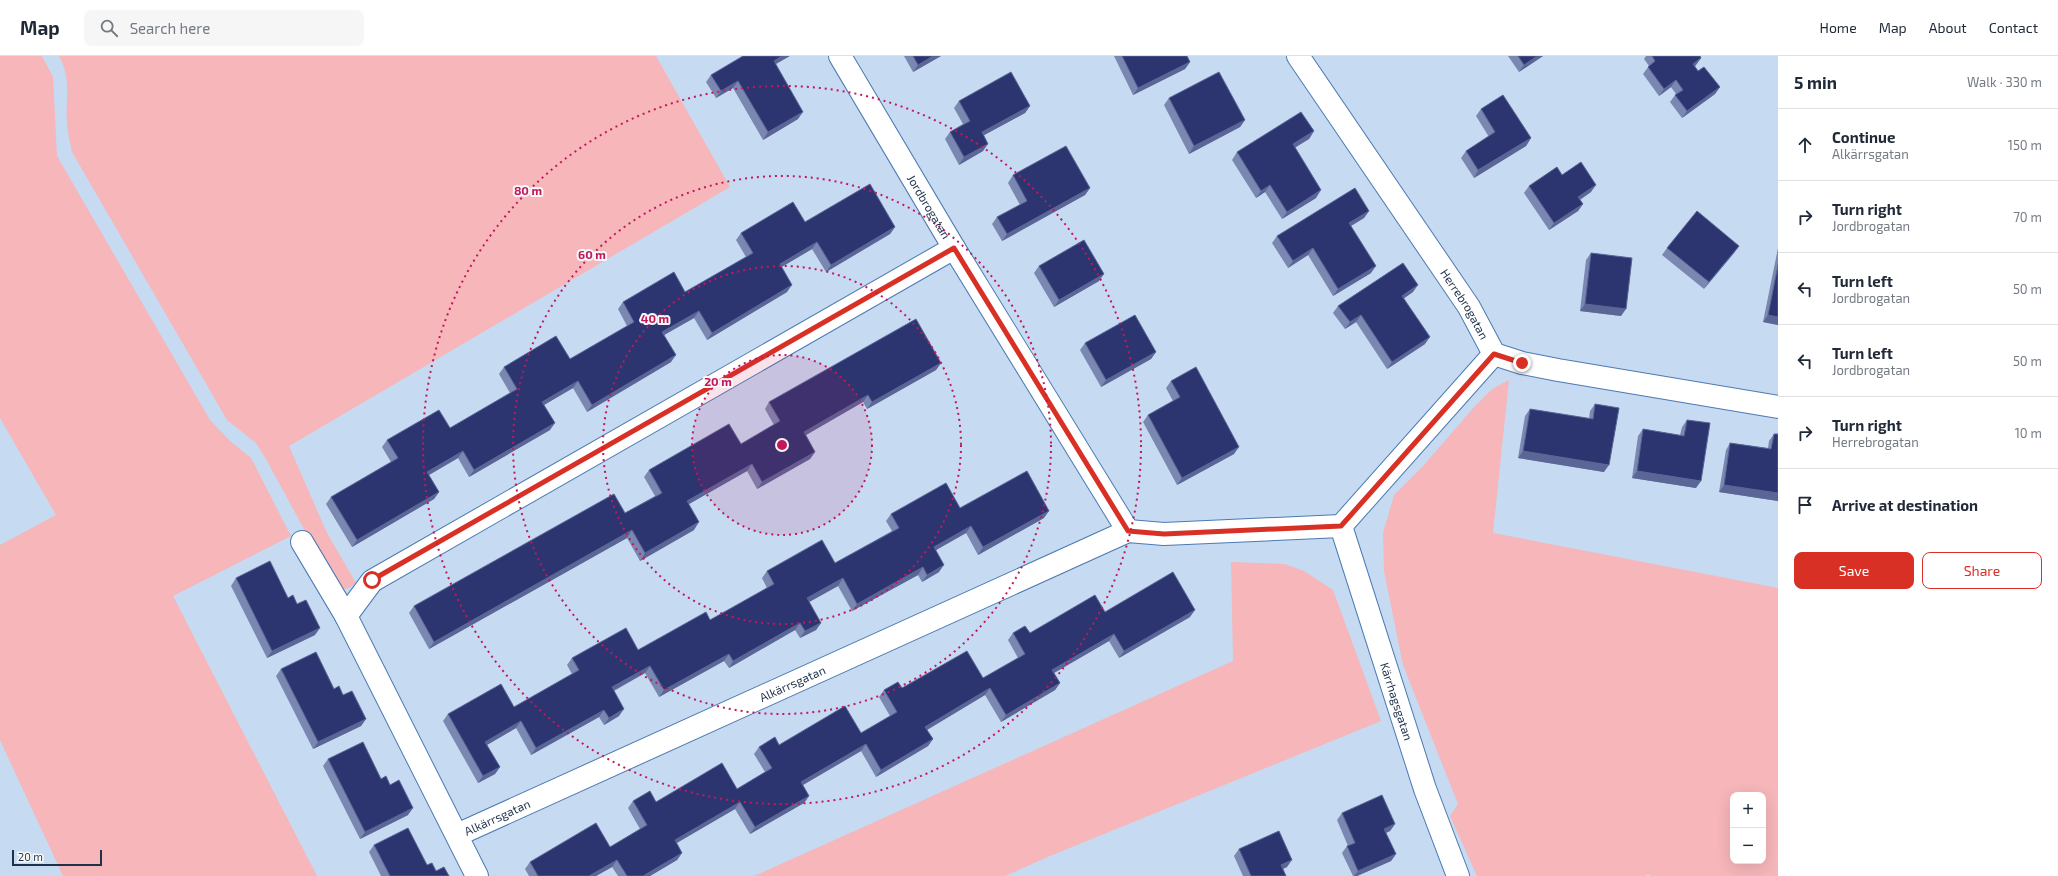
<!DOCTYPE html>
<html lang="en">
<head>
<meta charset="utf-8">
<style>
	body { margin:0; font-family:"Exo 2",sans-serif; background:#f6f6f7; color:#1f2937 }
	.controls { position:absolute; right:12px; bottom:12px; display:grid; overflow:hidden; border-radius:8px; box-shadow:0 4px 16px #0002 }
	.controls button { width:36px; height:36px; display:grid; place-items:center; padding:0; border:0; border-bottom:1px solid #e0e1e3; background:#fff; color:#1f2937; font:20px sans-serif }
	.scale { position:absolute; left:12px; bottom:10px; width:90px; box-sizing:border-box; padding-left:4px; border:2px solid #1f324b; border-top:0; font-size:11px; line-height:14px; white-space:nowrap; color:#1f324b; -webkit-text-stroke:3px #f8f8f8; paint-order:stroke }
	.stop { position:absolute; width:12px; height:12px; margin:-9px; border:3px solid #d93025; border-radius:50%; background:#fff }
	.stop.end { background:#d93025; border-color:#fff; box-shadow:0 1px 4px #0008 }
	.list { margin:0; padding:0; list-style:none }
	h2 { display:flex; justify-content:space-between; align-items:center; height:52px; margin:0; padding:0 16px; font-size:17px }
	h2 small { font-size:13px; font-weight:400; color:#747a83 }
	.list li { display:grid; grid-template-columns:26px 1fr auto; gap:12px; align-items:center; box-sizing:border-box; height:72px; padding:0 16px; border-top:1px solid #e0e1e3 }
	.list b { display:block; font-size:15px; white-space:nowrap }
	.list p { margin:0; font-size:13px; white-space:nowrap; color:#747a83 }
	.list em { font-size:13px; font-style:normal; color:#747a83 }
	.actions { display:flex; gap:8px; padding:12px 16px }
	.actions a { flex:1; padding:9px 0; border:1px solid #d93025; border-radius:8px; text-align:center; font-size:14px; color:#d93025 }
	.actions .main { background:#d93025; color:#fff }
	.icon { flex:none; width:22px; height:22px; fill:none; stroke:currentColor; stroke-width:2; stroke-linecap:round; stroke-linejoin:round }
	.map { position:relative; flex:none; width:1778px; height:820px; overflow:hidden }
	header { display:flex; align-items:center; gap:24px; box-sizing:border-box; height:56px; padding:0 20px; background:#fff; border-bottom:1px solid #e0e1e3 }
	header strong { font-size:19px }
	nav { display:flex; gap:22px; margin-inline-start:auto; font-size:14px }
	.search { width:280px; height:36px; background:#f6f6f7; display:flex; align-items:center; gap:10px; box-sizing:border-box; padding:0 14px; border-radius:8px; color:#747a83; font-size:15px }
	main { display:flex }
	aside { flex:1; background:#fff }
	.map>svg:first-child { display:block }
	.green { fill:#f6b6ba; fill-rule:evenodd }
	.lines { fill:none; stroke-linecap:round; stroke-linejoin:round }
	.minor-casing { stroke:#4c7ab2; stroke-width:24 }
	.minor { stroke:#fff; stroke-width:22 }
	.wall { fill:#7a88b1 }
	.shaded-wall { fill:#5b6697 }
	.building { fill:#2d3570; stroke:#5b6697 }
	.route { stroke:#d93025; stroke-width:5 }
	.ring { fill:none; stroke:#c2185b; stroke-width:2; stroke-dasharray:2 4 }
	.labels { text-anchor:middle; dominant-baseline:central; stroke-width:4; stroke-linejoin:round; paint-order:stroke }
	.street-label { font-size:12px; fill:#1f324b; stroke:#f8f8f8 }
	.centre { fill:#c2185b; stroke:#f8f8f8; stroke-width:2 }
	.ring-label { font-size:12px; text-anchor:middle; font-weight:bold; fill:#c2185b; stroke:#f8f8f8; stroke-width:4; stroke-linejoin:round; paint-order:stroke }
</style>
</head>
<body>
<header>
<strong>Map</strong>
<div class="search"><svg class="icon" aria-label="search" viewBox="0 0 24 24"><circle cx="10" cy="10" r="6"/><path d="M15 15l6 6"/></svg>Search here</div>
<nav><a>Home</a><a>Map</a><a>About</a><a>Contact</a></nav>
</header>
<main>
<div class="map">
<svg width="1778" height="820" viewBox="0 0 1778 820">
	<rect width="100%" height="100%" fill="#c6daf2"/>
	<!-- green -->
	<path class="green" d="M 0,0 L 42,0 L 53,21 L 57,100 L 210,364 L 230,385 L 251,402 L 291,480 L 173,540 L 317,820 L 63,820 L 0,684 L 0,489 L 56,459 L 0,362 Z
		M 59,0 L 656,0 L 730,131 L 289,390 L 327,477 L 356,527 L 347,533 L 336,532 L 266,403 L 256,387 L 227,364 L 72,96 C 70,87 68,77 67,68 C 65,44 72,22 59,0 Z
		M 1509,324 L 1493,477 L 1778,532 L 1778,820 L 1651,820 L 1648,818 L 1645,820 L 1477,820 L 1450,760 L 1458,748 L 1403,609 L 1384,515 L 1383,477 L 1394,439 L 1424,409 L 1475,350 L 1492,333 ZM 1733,739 L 1763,739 L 1763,805 L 1733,805 Z
		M 1231,506 L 1284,508 L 1304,515 L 1333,534 L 1381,665 L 1050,800 L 1005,820 L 754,820 L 1233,605 Z"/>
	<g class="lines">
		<defs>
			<g id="minor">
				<path id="s1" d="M 840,0 L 954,192 L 1128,475"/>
				<path id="s2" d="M 1298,0 L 1469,251 L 1494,298 L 1522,307 L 1558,314 L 1778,351"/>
				<path id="s3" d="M 1341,470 L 1425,733 L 1458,820"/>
				<path d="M 302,486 L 346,560 L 477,820"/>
				<path d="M 346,560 L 372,525 L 954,192"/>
				<path id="s4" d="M 457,779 L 1128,475 L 1164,478 L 1341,470 L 1494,298"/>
			</g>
		</defs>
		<!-- minor casing -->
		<use href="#minor" class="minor-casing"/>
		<!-- minor -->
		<use href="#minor" class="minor"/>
	</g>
	<!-- wall -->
	<path class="wall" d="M 904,0 L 941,0 L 913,16 Z
		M 1114,0 L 1187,0 L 1190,6 L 1185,13 L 1133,39 Z
		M 1508,0 L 1543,0 L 1519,16 Z
		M 1646,0 L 1700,0 L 1701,2 L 1695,10 L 1698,15 L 1720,31 L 1715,38 L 1682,62 L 1670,46 L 1676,38 L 1671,31 L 1659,40 L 1643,18 L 1649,10 L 1644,3 Z
		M 775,8 L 798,63 L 763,84 L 733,32 L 716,42 L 706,26 L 711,19 Z
		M 1169,42 L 1245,64 L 1240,71 L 1189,98 L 1164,49 Z
		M 959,45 L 1030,50 L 1025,57 L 984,79 L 983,95 L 959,109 L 945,83 L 950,76 L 963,68 L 954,52 Z
		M 1481,53 L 1531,82 L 1526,90 L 1474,122 L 1461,102 L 1466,95 L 1489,81 L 1476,60 Z
		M 1314,75 L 1309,83 L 1295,91 L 1316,142 L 1282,163 L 1265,136 L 1256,142 L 1232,104 L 1237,96 Z
		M 1013,119 L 1090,132 L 1085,139 L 1002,185 L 992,168 L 997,161 L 1020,149 L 1008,127 Z
		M 1562,119 L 1591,136 L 1580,144 L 1583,148 L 1578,155 L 1549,174 L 1524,137 L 1529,130 Z
		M 1369,155 L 1364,162 L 1351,170 L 1371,217 L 1333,240 L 1308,199 L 1288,212 L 1272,187 L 1277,180 Z
		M 805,166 L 895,171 L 890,178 L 826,216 L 812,193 L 781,211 L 787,236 L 707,284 L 694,262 L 664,279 L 671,306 L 587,356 L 573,332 L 544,349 L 550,374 L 469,421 L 458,402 L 429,419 L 439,436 L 434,443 L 352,491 L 326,448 L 331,441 L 391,406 L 382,391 L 387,384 L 450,372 L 510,337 L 499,318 L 504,311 L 570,303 L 627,270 L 618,253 L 623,246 L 685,236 L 746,201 L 736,184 L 741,177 Z
		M 1739,190 L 1734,197 L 1704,233 L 1662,199 L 1667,192 Z
		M 1778,192 L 1778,269 L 1763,266 Z
		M 1591,197 L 1621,260 L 1580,255 L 1586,204 Z
		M 1039,210 L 1099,225 L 1054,251 L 1034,217 Z
		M 1413,236 L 1404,242 L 1425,288 L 1387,313 L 1356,266 L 1345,273 L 1333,257 L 1338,250 Z
		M 1085,287 L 1156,296 L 1151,303 L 1101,331 L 1080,294 Z
		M 941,307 L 936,314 L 867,353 L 863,346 L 806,379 L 815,396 L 810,403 L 757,433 L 747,415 L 689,448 L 694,474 L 640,505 L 627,482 L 429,593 L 409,557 L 414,550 L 625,457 L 655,440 L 644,421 L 649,414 L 741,388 L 774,369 L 765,353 L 769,346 Z
		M 1171,325 L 1234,398 L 1177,429 L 1143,366 L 1148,359 L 1173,345 L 1166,332 Z
		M 1595,348 L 1604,416 L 1518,402 L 1525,360 L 1530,353 L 1589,363 L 1590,355 Z
		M 1687,364 L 1696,432 L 1632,422 L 1638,380 L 1643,373 L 1680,379 L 1682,371 Z
		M 1774,378 L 1778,378 L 1778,445 L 1719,436 L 1726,394 L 1730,387 L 1768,392 L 1769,385 Z
		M 960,452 L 1044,462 L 978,499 L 966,477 L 936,494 L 939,516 L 922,526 L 918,519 L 852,555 L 838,530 L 809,546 L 821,567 L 816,574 L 800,582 L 795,574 L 729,612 L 724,605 L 659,641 L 645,617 L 614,635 L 619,660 L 604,669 L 599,661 L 531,699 L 516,672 L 487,689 L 500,711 L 495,718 L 478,727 L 443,665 L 448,658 L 514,651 L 572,618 L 567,609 L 572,602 L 638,594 L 710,564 L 767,532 L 762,522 L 767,515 L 835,507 L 892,475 L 886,465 L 891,458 Z
		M 236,522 L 288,542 L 315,579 L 267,602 L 231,530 Z
		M 1105,556 L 1190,561 L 1119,602 L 1109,585 L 1054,617 L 1060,627 L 1055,634 L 1001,666 L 985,639 L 927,674 L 933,683 L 928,690 L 876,721 L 861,695 L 803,729 L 809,740 L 804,747 L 750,778 L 735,753 L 676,787 L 682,797 L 677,804 L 650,820 L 618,820 L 612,811 L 596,820 L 529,820 L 525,813 L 530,806 L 610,791 L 640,773 L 628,752 L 633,745 L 656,746 L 737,733 L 765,716 L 754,698 L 759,691 L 779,689 L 861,677 L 890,660 L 879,641 L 884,634 L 983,622 L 1018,602 L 1008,584 L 1013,577 L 1030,577 Z
		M 281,613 L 334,633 L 343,639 L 366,663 L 361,670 L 313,693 L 276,620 Z
		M 328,703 L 381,723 L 390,729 L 408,759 L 360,783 L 323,710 Z
		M 1342,757 L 1395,768 L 1390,775 L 1386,777 L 1396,798 L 1391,805 L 1357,820 L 1353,820 L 1342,797 L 1347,790 L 1348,790 L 1337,764 Z
		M 374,789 L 427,809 L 436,815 L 449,820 L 381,820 L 369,796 Z
		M 1239,793 L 1287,811 L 1283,813 L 1286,820 L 1243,820 L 1234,800 Z"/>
	<!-- shaded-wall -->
	<path class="shaded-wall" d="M 782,0 L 790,0 L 769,12 L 774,5 Z
		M 933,0 L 941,0 L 913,16 L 918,9 Z
		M 1537,0 L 1543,0 L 1519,16 L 1524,9 Z
		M 1701,2 L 1696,9 L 1688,15 L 1693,8 Z
		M 1190,6 L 1185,13 L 1133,39 L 1138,32 Z
		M 1676,24 L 1671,31 L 1659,40 L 1664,33 Z
		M 738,25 L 733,32 L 716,42 L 721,35 Z
		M 1720,31 L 1715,38 L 1682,62 L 1687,55 Z
		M 1030,50 L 1025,57 L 977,83 L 982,76 Z
		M 803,56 L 798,63 L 763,84 L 768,76 Z
		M 1245,64 L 1240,71 L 1189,98 L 1194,90 Z
		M 1314,75 L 1309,83 L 1288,96 L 1293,88 Z
		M 1531,82 L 1526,90 L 1474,122 L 1478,114 Z
		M 988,88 L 983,95 L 959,109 L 964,101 Z
		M 1270,129 L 1265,136 L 1256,142 L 1261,135 Z
		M 1596,129 L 1591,136 L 1573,148 L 1578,141 Z
		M 1090,132 L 1085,139 L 1002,185 L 1007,178 Z
		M 1321,134 L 1316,142 L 1282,163 L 1287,156 Z
		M 1583,148 L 1578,155 L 1549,174 L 1554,167 Z
		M 1369,155 L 1364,162 L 1344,174 L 1349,167 Z
		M 895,171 L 890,178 L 826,216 L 831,209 Z
		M 817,186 L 812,193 L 775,215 L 780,208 Z
		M 1739,190 L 1734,197 L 1704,233 L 1709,226 Z
		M 1313,192 L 1308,199 L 1288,212 L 1293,205 Z
		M 1376,210 L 1371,217 L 1333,240 L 1338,233 Z
		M 1104,218 L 1099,225 L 1054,251 L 1059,244 Z
		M 792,229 L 787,236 L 707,284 L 712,277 Z
		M 1418,229 L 1413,236 L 1397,247 L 1402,240 Z
		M 1585,248 L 1626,253 L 1621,260 L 1580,255 Z
		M 699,255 L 694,262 L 657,283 L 662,276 Z
		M 1361,259 L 1356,266 L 1345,273 L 1350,266 Z
		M 1768,259 L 1778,261 L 1778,269 L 1763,266 Z
		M 1430,281 L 1425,288 L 1387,313 L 1392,306 Z
		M 1156,296 L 1151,303 L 1101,331 L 1106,324 Z
		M 676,299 L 671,306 L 587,356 L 592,349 Z
		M 941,307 L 936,314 L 867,353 L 872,346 Z
		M 578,325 L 573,332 L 537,353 L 542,346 Z
		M 868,339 L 863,346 L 799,383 L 804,376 Z
		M 555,367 L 550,374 L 469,421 L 474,414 Z
		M 1239,391 L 1234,398 L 1177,429 L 1182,422 Z
		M 463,395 L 458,402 L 422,423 L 427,416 Z
		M 1523,395 L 1609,409 L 1604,416 L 1518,402 Z
		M 815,396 L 810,403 L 757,433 L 762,426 Z
		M 752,408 L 747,415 L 682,452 L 687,445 Z
		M 1637,415 L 1701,425 L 1696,432 L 1632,422 Z
		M 1724,429 L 1778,437 L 1778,445 L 1719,436 Z
		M 439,436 L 434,443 L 352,491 L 357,484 Z
		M 1049,455 L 1044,462 L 978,499 L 983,491 Z
		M 699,466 L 694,474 L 640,505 L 645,497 Z
		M 971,470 L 966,477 L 929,498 L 934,491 Z
		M 632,474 L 627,482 L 429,593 L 434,586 Z
		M 944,509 L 939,516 L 922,526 L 927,519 Z
		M 923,511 L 918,519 L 852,555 L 857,548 Z
		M 843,522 L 838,530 L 802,550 L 807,542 Z
		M 1195,554 L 1190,561 L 1119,602 L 1124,595 Z
		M 800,567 L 795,574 L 729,612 L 733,605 Z
		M 821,567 L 816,574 L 800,582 L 805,575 Z
		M 320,572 L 315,579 L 267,602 L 272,595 Z
		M 1114,578 L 1109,585 L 1047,621 L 1052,614 Z
		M 729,598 L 724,605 L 659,641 L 664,634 Z
		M 650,610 L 645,617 L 607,638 L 612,631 Z
		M 1060,627 L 1055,634 L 1001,666 L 1006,659 Z
		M 990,632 L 985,639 L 920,678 L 925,671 Z
		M 624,653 L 619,660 L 604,669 L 609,662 Z
		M 604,654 L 599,661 L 531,699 L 536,692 Z
		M 366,663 L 361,670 L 313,693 L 318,686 Z
		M 521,665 L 516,672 L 480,693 L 485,686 Z
		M 933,683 L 928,690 L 876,721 L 881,714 Z
		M 866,688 L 861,695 L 796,733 L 801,726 Z
		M 500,711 L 495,718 L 478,727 L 483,720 Z
		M 809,740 L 804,747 L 750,778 L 755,771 Z
		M 740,746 L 735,753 L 670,791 L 675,784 Z
		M 413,752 L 408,759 L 360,783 L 365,776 Z
		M 1395,768 L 1390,775 L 1379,780 L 1384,773 Z
		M 682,797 L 677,804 L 650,820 L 643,820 Z
		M 1396,798 L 1391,805 L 1357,820 L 1354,820 L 1358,815 Z
		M 617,804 L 612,811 L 596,820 L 589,820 Z
		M 1292,804 L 1287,811 L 1276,816 L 1281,809 Z"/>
	<!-- building -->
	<path class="building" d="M 743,0 L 782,0 L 774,5 L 803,56 L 768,76 L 738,25 L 721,35 L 711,19 Z
		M 913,0 L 933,0 L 918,9 Z
		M 1122,0 L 1187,0 L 1190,6 L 1138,32 Z
		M 1518,0 L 1537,0 L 1524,9 Z
		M 1652,0 L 1700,0 L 1701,2 L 1693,8 L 1698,15 L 1704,11 L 1720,31 L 1687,55 L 1675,39 L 1683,34 L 1676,24 L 1664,33 L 1648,11 L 1655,5 Z
		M 1011,16 L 1030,50 L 982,76 L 988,88 L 964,101 L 950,76 L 970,65 L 959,45 Z
		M 1219,16 L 1245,64 L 1194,90 L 1169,42 Z
		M 1503,39 L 1531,82 L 1478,114 L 1466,95 L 1495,76 L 1481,53 Z
		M 1301,56 L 1314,75 L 1293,88 L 1321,134 L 1287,156 L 1270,129 L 1261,135 L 1237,96 Z
		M 1066,90 L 1090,132 L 1007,178 L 997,161 L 1027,145 L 1013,119 Z
		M 1581,106 L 1596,129 L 1578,141 L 1583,148 L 1554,167 L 1529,130 L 1557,111 L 1562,119 Z
		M 870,128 L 895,171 L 831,209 L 817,186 L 780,208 L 792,229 L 712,277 L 699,255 L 662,276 L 676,299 L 592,349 L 578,325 L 542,346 L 555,367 L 474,414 L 463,395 L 427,416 L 439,436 L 357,484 L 331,441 L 398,402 L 387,384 L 439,354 L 450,372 L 517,333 L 504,311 L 556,280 L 570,303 L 634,266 L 623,246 L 674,216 L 685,236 L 753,197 L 741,177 L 793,146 L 805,166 Z
		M 1355,132 L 1369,155 L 1349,167 L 1376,210 L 1338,233 L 1313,192 L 1293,205 L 1277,180 Z
		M 1697,155 L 1739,190 L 1709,226 L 1667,192 Z
		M 1084,184 L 1104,218 L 1059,244 L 1039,210 Z
		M 1591,197 L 1632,202 L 1626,253 L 1585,248 Z
		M 1403,207 L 1418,229 L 1402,240 L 1430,281 L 1392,306 L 1361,259 L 1350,266 L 1338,250 Z
		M 1778,209 L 1778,261 L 1768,259 Z
		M 1135,259 L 1156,296 L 1106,324 L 1085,287 Z
		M 916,263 L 941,307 L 872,346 L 868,339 L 804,376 L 815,396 L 762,426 L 752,408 L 687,445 L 699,466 L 645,497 L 632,474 L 434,586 L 414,550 L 614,438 L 625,457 L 662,437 L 649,414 L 729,368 L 741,388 L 780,365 L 769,346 Z
		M 1196,311 L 1239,391 L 1182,422 L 1148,359 L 1180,341 L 1171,325 Z
		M 1595,348 L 1619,352 L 1609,409 L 1523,395 L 1530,353 L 1593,363 Z
		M 1687,364 L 1710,367 L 1701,425 L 1637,415 L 1643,373 L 1684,380 Z
		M 1774,378 L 1778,378 L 1778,437 L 1724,429 L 1730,387 L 1771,393 Z
		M 1027,415 L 1049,455 L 983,491 L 971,470 L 934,491 L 944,509 L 927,519 L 923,511 L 857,548 L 843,522 L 807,542 L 821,567 L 805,575 L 800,567 L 733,605 L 729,598 L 664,634 L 650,610 L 612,631 L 624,653 L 609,662 L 604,654 L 536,692 L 521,665 L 485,686 L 500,711 L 483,720 L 448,658 L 501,628 L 514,651 L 579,614 L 572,602 L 626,572 L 638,594 L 706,556 L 710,564 L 774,528 L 767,515 L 822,484 L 835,507 L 899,472 L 891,458 L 946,427 L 960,452 Z
		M 270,505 L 288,542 L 293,539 L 297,548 L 306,544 L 320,572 L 272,595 L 236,522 Z
		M 1173,516 L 1195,554 L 1124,595 L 1114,578 L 1052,614 L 1060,627 L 1006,659 L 990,632 L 925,671 L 933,683 L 881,714 L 866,688 L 801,726 L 809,740 L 755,771 L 740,746 L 675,784 L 682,797 L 643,820 L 627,820 L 617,804 L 589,820 L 538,820 L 530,806 L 596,767 L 610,791 L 647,769 L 633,745 L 650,735 L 656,746 L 722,707 L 737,733 L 772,712 L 759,691 L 775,681 L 779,689 L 845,650 L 861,677 L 897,656 L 884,634 L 898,626 L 902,632 L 967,595 L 983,622 L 1025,598 L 1013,577 L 1025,570 L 1030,577 L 1095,539 L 1105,556 Z
		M 316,596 L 334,633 L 339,630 L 343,639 L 352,635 L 366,663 L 318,686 L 281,613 Z
		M 363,686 L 381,723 L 386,720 L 390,729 L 399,724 L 413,752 L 365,776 L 328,703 Z
		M 1382,739 L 1395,768 L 1384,773 L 1396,798 L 1358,815 L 1347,790 L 1355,787 L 1342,757 Z
		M 408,772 L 427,809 L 432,807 L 436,815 L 444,811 L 449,820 L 390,820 L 374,789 Z
		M 1279,775 L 1292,804 L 1281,809 L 1286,820 L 1251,820 L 1239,793 Z"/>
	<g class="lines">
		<!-- route -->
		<path class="route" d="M 372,524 L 954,192 L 1128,475 L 1164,478 L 1341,470 L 1494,298 L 1522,307"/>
	</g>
	<!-- distance rings -->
	<circle cx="782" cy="389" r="90" fill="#c2185b" fill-opacity=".12"/>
	<g class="ring">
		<circle cx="782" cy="389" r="90"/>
		<circle cx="782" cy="389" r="179"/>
		<circle cx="782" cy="389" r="269"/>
		<circle cx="782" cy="389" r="359"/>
	</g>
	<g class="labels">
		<!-- street labels -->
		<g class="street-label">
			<text stroke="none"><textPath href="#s1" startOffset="175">Jordbrogatan</textPath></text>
			<text stroke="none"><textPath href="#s2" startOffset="299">Herrebrogatan</textPath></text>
			<text stroke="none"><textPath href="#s4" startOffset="368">Alkärrsgatan</textPath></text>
			<text stroke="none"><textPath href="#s3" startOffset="184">Kärrhagsgatan</textPath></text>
			<text stroke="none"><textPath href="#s4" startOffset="44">Alkärrsgatan</textPath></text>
		</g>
	</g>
	<circle cx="782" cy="389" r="6" class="centre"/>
	<g class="ring-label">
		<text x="528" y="139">80 m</text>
		<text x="592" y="203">60 m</text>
		<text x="655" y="267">40 m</text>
		<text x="718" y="330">20 m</text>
	</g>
</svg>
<div class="controls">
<button>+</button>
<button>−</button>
</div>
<div class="scale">20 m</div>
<div class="stop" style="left:372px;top:524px"></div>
<div class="stop end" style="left:1522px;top:307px"></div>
</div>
<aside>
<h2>5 min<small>Walk · 330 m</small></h2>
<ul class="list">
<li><svg class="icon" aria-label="ahead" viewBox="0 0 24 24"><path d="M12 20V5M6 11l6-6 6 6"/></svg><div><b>Continue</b><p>Alkärrsgatan</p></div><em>150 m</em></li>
<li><svg class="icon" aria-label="right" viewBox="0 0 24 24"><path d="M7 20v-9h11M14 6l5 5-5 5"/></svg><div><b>Turn right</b><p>Jordbrogatan</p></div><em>70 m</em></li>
<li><svg class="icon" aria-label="left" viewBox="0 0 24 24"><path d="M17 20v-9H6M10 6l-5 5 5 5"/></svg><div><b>Turn left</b><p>Jordbrogatan</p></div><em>50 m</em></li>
<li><svg class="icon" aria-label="left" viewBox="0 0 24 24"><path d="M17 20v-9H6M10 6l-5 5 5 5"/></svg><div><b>Turn left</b><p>Jordbrogatan</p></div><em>50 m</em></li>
<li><svg class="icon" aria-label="right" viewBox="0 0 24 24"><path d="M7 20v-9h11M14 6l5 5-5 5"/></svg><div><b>Turn right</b><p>Herrebrogatan</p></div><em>10 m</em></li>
<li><svg class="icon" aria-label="arrive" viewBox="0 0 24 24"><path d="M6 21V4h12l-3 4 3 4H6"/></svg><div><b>Arrive at destination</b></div></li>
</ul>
<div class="actions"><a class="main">Save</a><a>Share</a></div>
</aside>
</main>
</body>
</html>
